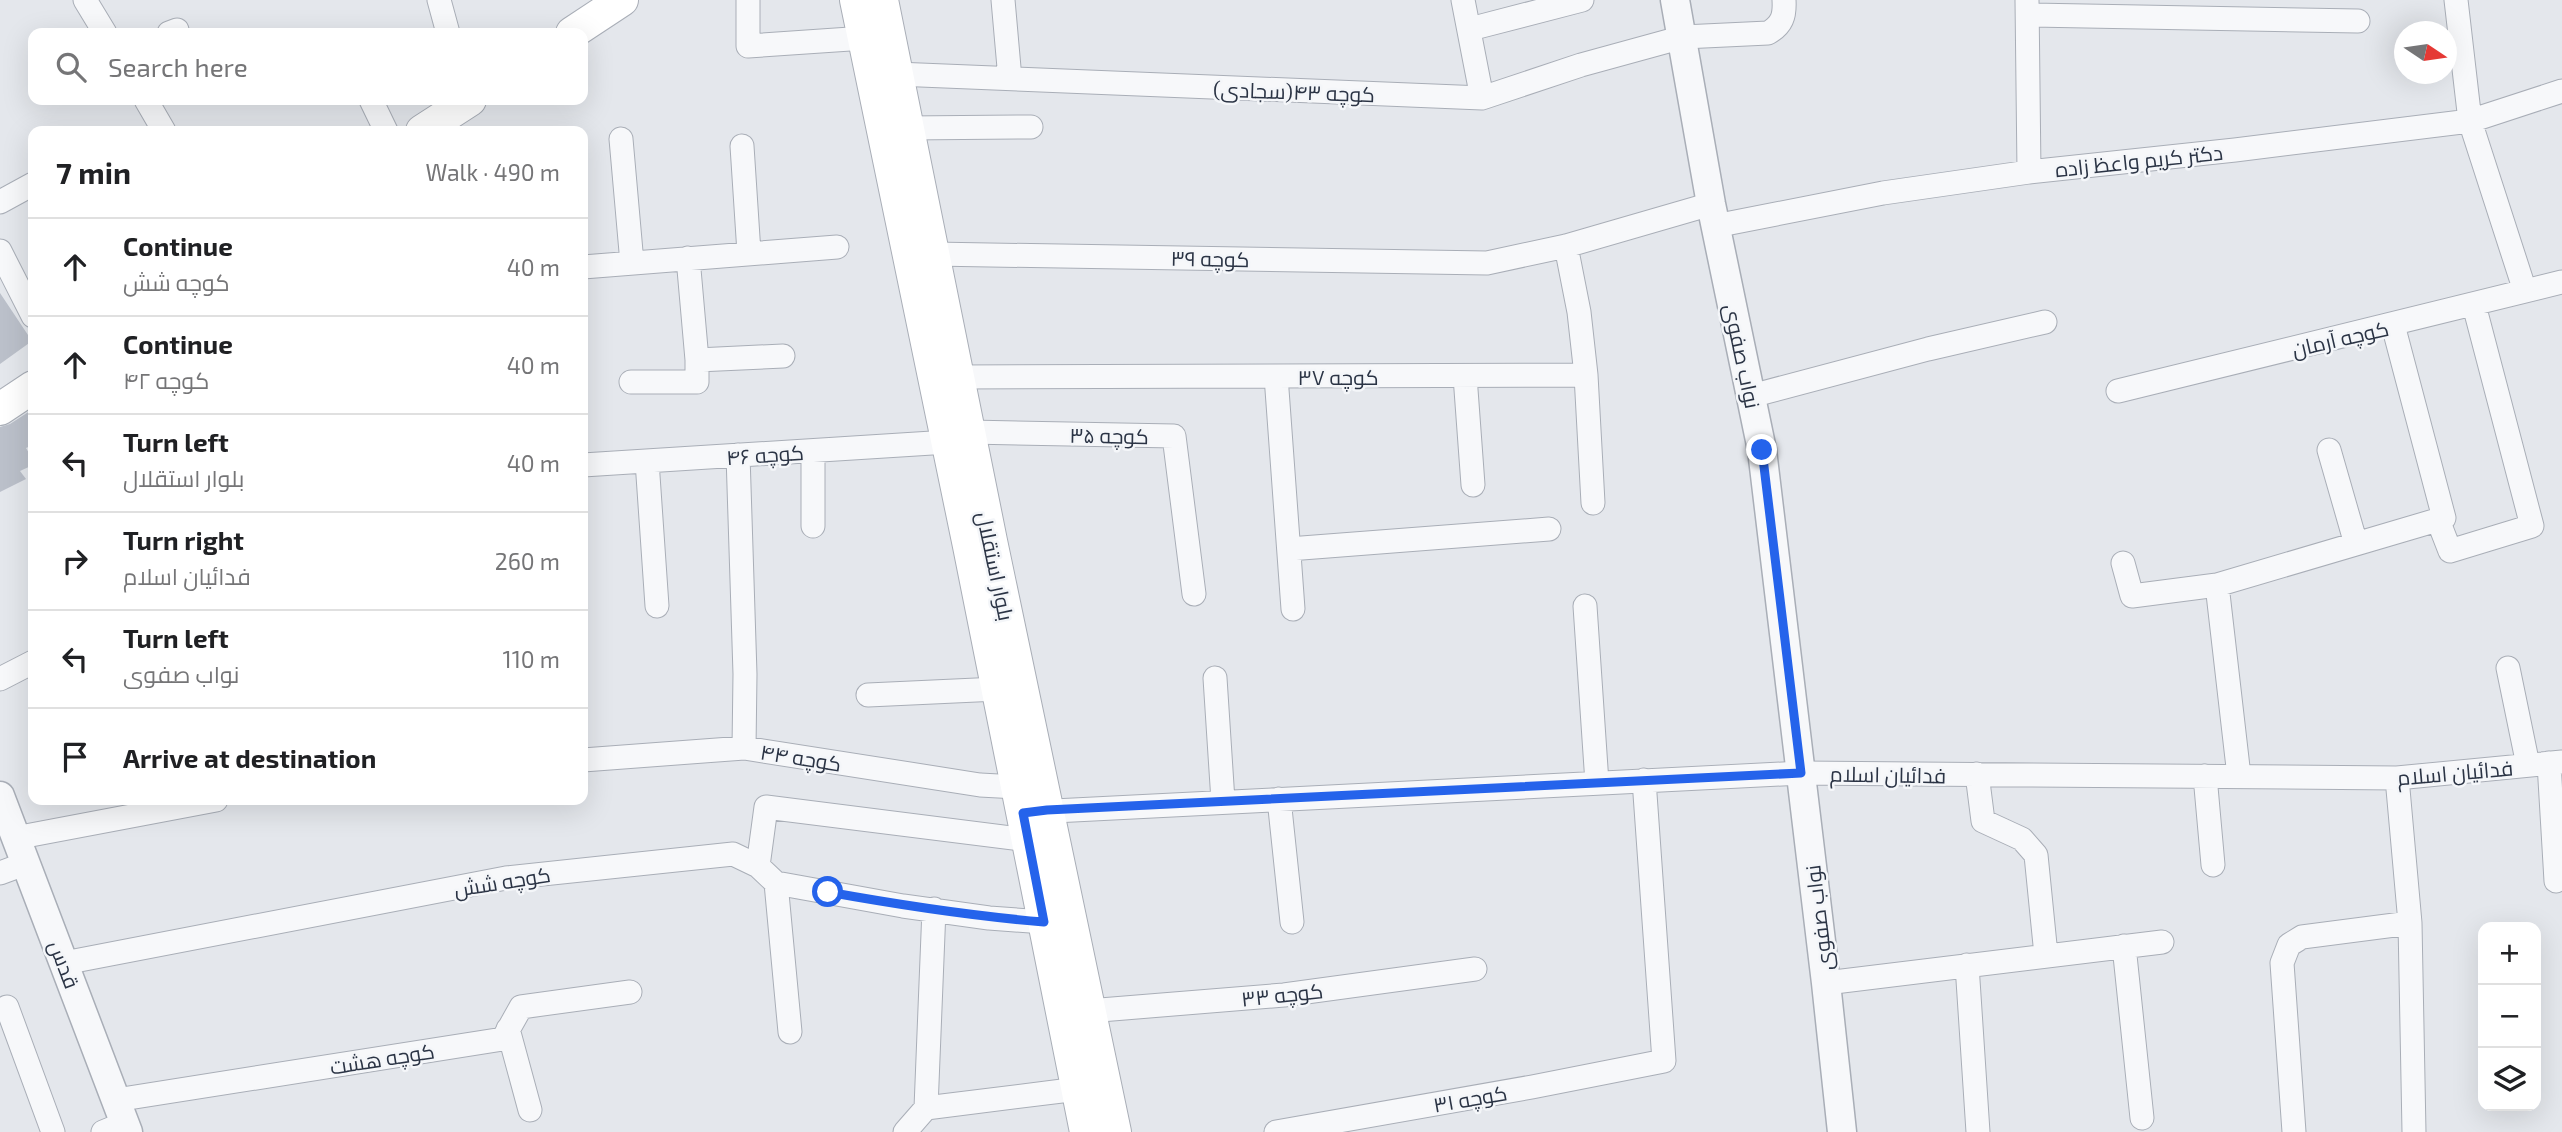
<!DOCTYPE html>
<html lang="en">
<head>
<meta charset="utf-8">
<style>
	body { margin:0; font-family:"Exo 2",Cairo,sans-serif; background:#f2f2f2; color:#202124 }
	.controls { position:absolute; right:21px; bottom:21px; display:grid; overflow:hidden; border-radius:14px; box-shadow:0 7px 28px #0002 }
	.controls button { width:63px; height:63px; display:grid; place-items:center; padding:0; border:0; border-bottom:2px solid #e0e0e0; background:#fff; color:#202124; font:35px sans-serif }
	.compass { position:absolute; left:2394px; top:21px; width:63px; height:63px; border-radius:50%; background:#fff; box-shadow:0 7px 28px #0002; rotate:103deg }
	.stop { position:absolute; width:21px; height:21px; margin:-16px; border:5px solid #2563eb; border-radius:50%; background:#fff }
	.stop.end { background:#2563eb; border-color:#fff; box-shadow:0 2px 7px #0008 }
	.list { margin:0; padding:0; list-style:none }
	h2 { display:flex; justify-content:space-between; align-items:center; height:91px; margin:0; padding:0 28px; font-size:30px }
	h2 small { font-size:23px; font-weight:400; color:#757577 }
	.list li { display:grid; grid-template-columns:46px 1fr auto; gap:21px; align-items:center; box-sizing:border-box; height:98px; padding:0 28px; border-top:2px solid #e0e0e0 }
	.list b { display:block; font-size:26px; white-space:nowrap }
	.list p { margin:0; font-size:23px; white-space:nowrap; color:#757577 }
	.list em { font-size:23px; font-style:normal; color:#757577 }
	.icon { flex:none; width:38px; height:38px; fill:none; stroke:currentColor; stroke-width:2; stroke-linecap:round; stroke-linejoin:round }
	.map { position:relative; flex:none; width:2562px; height:1132px; overflow:hidden }
	.search { position:absolute; background:#fff; box-shadow:0 7px 28px #0002; left:28px; top:28px; width:560px; height:77px; display:flex; align-items:center; gap:18px; box-sizing:border-box; padding:0 24px; border-radius:14px; color:#757577; font-size:26px }
	.panel { position:absolute; background:#fff; box-shadow:0 7px 28px #0002; left:28px; top:126px; width:560px; height:679px; border-radius:14px }
	.map>svg:first-child { display:block }
	.building { fill:#bbc0ca }
	.lines { fill:none; stroke-linecap:round; stroke-linejoin:round }
	.minor-casing { stroke:#a9aeb7; stroke-width:25 }
	.tertiary-casing { stroke:#a9aeb7; stroke-width:31 }
	.secondary-casing { stroke:#a9aeb7; stroke-width:34 }
	.minor { stroke:#f7f8fa; stroke-width:23 }
	.tertiary { stroke:#f7f8fa; stroke-width:28 }
	.secondary { stroke:#fff; stroke-width:32 }
	.route { stroke:#2563eb; stroke-width:9 }
	.labels { text-anchor:middle; dominant-baseline:central; stroke-width:5; stroke-linejoin:round; paint-order:stroke }
	.street-label { font-size:21px; fill:#2b3445; stroke:#f4f6f9 }
</style>
</head>
<body>
<div class="map">
<svg width="2562" height="1132" viewBox="0 0 2562 1132">
	<rect width="100%" height="100%" fill="#e4e7ec"/>
	<!-- building -->
	<path class="building" d="M 0,293 L 32,341 L 0,364 Z
		M 33,409 L 33,445 L 26,448 L 33,460 L 33,465 L 20,471 L 26,479 L 0,492 L 0,427 L 10,424 Z"/>
	<g class="lines">
		<defs>
			<path id="minor" d="M 85,0 L 105,33
				M 439,0 L 448,33
				M 748,0 L 748,46 L 865,38
				M 1003,0 L 1010,79
				M 1463,0 L 1482,98
				M 2027,0 L 2029,172
				M 2456,0 L 2470,121 L 2525,291
				M 2028,15 L 2358,21
				M 1470,29 L 1582,0
				M 169,33 L 177,30
				M 896,74 L 1482,98 L 1581,65 L 1683,37 L 1768,33 C 1782,25 1785,16 1784,0
				M 146,100 L 164,131
				M 371,100 L 386,131
				M 907,128 L 1031,127
				M 621,139 L 632,263
				M 742,146 L 749,253
				M 0,202 L 33,184
				M 1715,226 L 1883,193 L 2029,172 L 2235,150 L 2470,121 L 2562,91
				M 0,251 L 33,316
				M 933,254 L 1487,263 L 1566,246 L 1711,204
				M 688,258 L 697,360 L 783,356
				M 583,267 L 837,247
				M 1586,375 L 1593,503
				M 1276,376 L 1293,609
				M 1465,376 L 1473,485
				M 958,377 L 1586,375 L 1579,312 L 1566,246
				M 631,382 L 697,382 L 697,360
				M 2118,391 L 2562,282
				M 1751,396 L 1928,349 L 2045,322
				M 969,432 L 1174,436 L 1194,594
				M 2329,450 L 2356,544
				M 738,455 L 745,674 L 744,748
				M 647,461 L 657,606
				M 583,465 L 948,442
				M 2438,520 L 2450,551 L 2532,526 L 2474,305
				M 813,526 L 813,451
				M 1289,549 L 1549,529
				M 2123,563 L 2132,596 L 2217,585 L 2444,518 L 2393,325
				M 2217,585 L 2239,776
				M 1585,606 L 1597,783
				M 2508,668 L 2528,765
				M 1215,678 L 1223,801
				M 0,679 L 33,662
				M 868,695 L 998,689
				M 583,760 L 744,748 L 980,785 L 1017,787
				M 2549,763 L 2556,881
				M 1977,774 L 1983,821 L 2022,839 L 2036,855 L 2046,955
				M 2205,776 L 2213,865
				M 2397,778 L 2410,923 L 2414,1132
				M 1279,799 L 1292,922
				M 1034,812 L 1801,773 L 2397,778 L 2562,762
				M 15,838 L 216,800
				M 758,866 L 766,807 L 1028,840
				M 0,873 L 27,863
				M 776,883 L 790,1032
				M 934,909 L 926,1108 L 1078,1089
				M 2124,946 L 2142,1118
				M 64,963 L 506,878 L 733,854 L 758,866 L 776,883 L 903,906 L 989,918 L 1044,922
				M 1967,965 L 1978,1132
				M 1826,983 L 2162,942
				M 7,1007 L 53,1132
				M 1088,1011 L 1284,995 L 1475,969
				M 508,1029 L 530,1110
				M 116,1100 L 503,1039 L 521,1007 L 630,992
				M 103,1132 L 125,1123
				M 905,1132 L 926,1108
				M 1276,1132 L 1532,1087 L 1664,1061 L 1644,780
				M 2294,1132 L 2282,963 L 2289,945 L 2302,937 L 2410,923"/>
			<path id="tertiary" d="M 1675,0 L 1711,204 L 1762,450 L 1826,983 L 1842,1132
				M 0,796 L 128,1132"/>
			<path id="secondary" d="M 856,0 L 969,546 L 1086,1132
				M 882,0 L 991,541 L 1115,1132
				M 572,33 L 622,0
				M 422,131 L 470,100
				M 0,409 L 33,387"/>
		</defs>
		<!-- minor casing -->
		<use href="#minor" class="minor-casing"/>
		<!-- tertiary casing -->
		<use href="#tertiary" class="tertiary-casing"/>
		<!-- secondary casing -->
		<use href="#secondary" class="secondary-casing"/>
		<!-- minor -->
		<use href="#minor" class="minor"/>
		<!-- tertiary -->
		<use href="#tertiary" class="tertiary"/>
		<!-- secondary -->
		<use href="#secondary" class="secondary"/>
	</g>
	<g class="lines">
		<!-- route -->
		<path class="route" d="M 828,892 C 900,905 972,916 1044,922 L 1023,813 L 1047,810 L 1801,773 L 1762,450"/>
	</g>
	<g class="labels">
		<!-- street labels -->
		<g class="street-label">
			<text transform="translate(1294 91) rotate(2)">کوچه ۴۳(سجادی)</text>
			<text transform="translate(2139 160) rotate(-6)">دکتر کریم واعظ زاده</text>
			<text transform="translate(1210 258) rotate(1)">کوچه ۳۹</text>
			<text transform="translate(2340 338) rotate(-13)">کوچه آرمان</text>
			<text transform="translate(1743 356) rotate(78)">نواب صفوی</text>
			<text x="1338" y="376">کوچه ۳۷</text>
			<text transform="translate(1109 435) rotate(1)">کوچه ۳۵</text>
			<text transform="translate(765 454) rotate(-4)">کوچه ۴۶</text>
			<text transform="translate(996 566) rotate(78)">بلوار استقلال</text>
			<text transform="translate(801 757) rotate(9)">کوچه ۴۴</text>
			<text transform="translate(2455 772) rotate(-5)">فدائیان اسلام</text>
			<text transform="translate(1888 774) rotate(1)">فدائیان اسلام</text>
			<text transform="translate(502 881) rotate(-9)">کوچه شش</text>
			<text transform="translate(1818 918) rotate(-97)">نواب صفوی</text>
			<text transform="translate(65 964) rotate(69)">قدس</text>
			<text transform="translate(1282 994) rotate(-6)">کوچه ۳۳</text>
			<text transform="translate(382 1058) rotate(-9)">کوچه هشت</text>
			<text transform="translate(1470 1098) rotate(-10)">کوچه ۳۱</text>
		</g>
	</g>
</svg>
<div class="controls">
<button>+</button>
<button>−</button>
<button><svg class="icon" aria-label="layers" viewBox="0 0 24 24"><path d="M12 4l9 5-9 5-9-5zM3 14l9 5 9-5"/></svg></button>
</div>
<svg class="compass" viewBox="-18 -18 36 36"><path d="M0-13l5 13h-10z" fill="#e53935"/><path d="M0 13l5-13h-10z" fill="#757577"/></svg>
<div class="stop" style="left:828px;top:892px"></div>
<div class="stop end" style="left:1762px;top:450px"></div>
<div class="search"><svg class="icon" aria-label="search" viewBox="0 0 24 24"><circle cx="10" cy="10" r="6"/><path d="M15 15l6 6"/></svg>Search here</div>
<section class="panel">
<h2>7 min<small>Walk · 490 m</small></h2>
<ul class="list">
<li><svg class="icon" aria-label="ahead" viewBox="0 0 24 24"><path d="M12 20V5M6 11l6-6 6 6"/></svg><div><b>Continue</b><p>کوچه شش</p></div><em>40 m</em></li>
<li><svg class="icon" aria-label="ahead" viewBox="0 0 24 24"><path d="M12 20V5M6 11l6-6 6 6"/></svg><div><b>Continue</b><p>کوچه ۴۲</p></div><em>40 m</em></li>
<li><svg class="icon" aria-label="left" viewBox="0 0 24 24"><path d="M17 20v-9H6M10 6l-5 5 5 5"/></svg><div><b>Turn left</b><p>بلوار استقلال</p></div><em>40 m</em></li>
<li><svg class="icon" aria-label="right" viewBox="0 0 24 24"><path d="M7 20v-9h11M14 6l5 5-5 5"/></svg><div><b>Turn right</b><p>فدائیان اسلام</p></div><em>260 m</em></li>
<li><svg class="icon" aria-label="left" viewBox="0 0 24 24"><path d="M17 20v-9H6M10 6l-5 5 5 5"/></svg><div><b>Turn left</b><p>نواب صفوی</p></div><em>110 m</em></li>
<li><svg class="icon" aria-label="arrive" viewBox="0 0 24 24"><path d="M6 21V4h12l-3 4 3 4H6"/></svg><div><b>Arrive at destination</b></div></li>
</ul>
</section>
</div>
</body>
</html>
